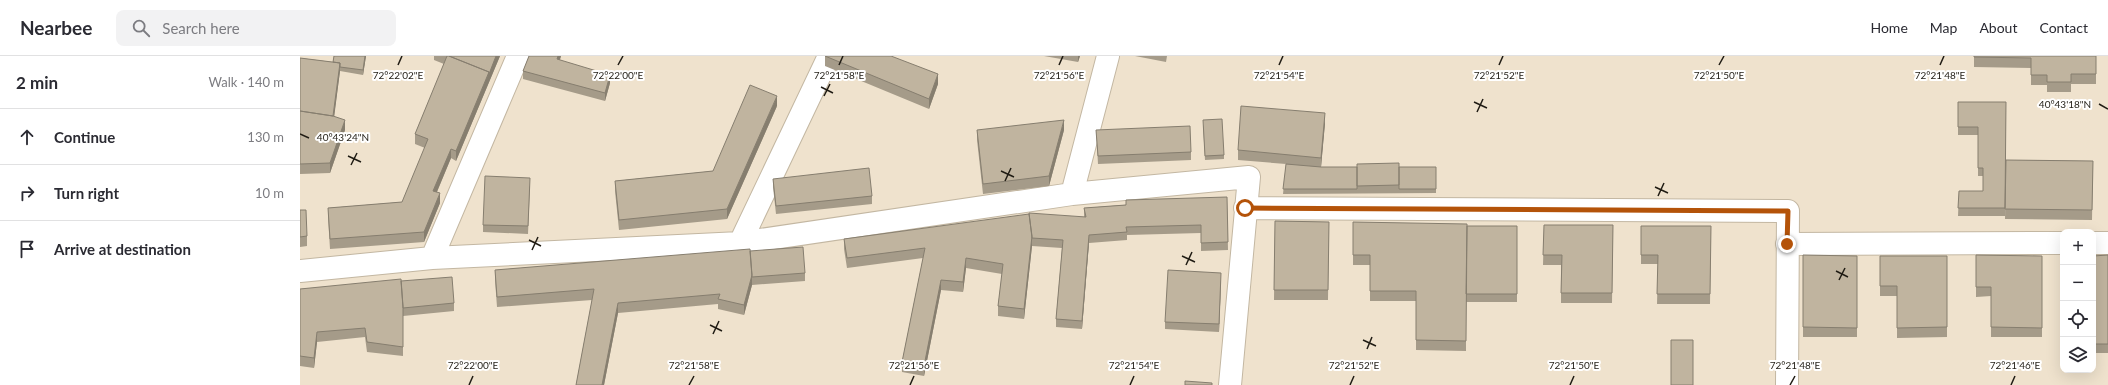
<!DOCTYPE html>
<html lang="en">
<head>
<meta charset="utf-8">
<style>
	body { margin:0; font-family:Lato,sans-serif; background:#f2f2f3; color:#2b2b33 }
	.controls { position:absolute; right:12px; bottom:12px; display:grid; overflow:hidden; border-radius:8px; box-shadow:0 4px 16px #0002 }
	.controls button { width:36px; height:36px; display:grid; place-items:center; padding:0; border:0; border-bottom:1px solid #e1e1e2; background:#fff; color:#2b2b33; font:20px sans-serif }
	.stop { position:absolute; width:12px; height:12px; margin:-9px; border:3px solid #b45309; border-radius:50%; background:#fff }
	.stop.end { background:#b45309; border-color:#fff; box-shadow:0 1px 4px #0008 }
	.list { margin:0; padding:0; list-style:none }
	h2 { display:flex; justify-content:space-between; align-items:center; height:52px; margin:0; padding:0 16px; font-size:17px }
	h2 small { font-size:13px; font-weight:400; color:#7c7c81 }
	.list li { display:grid; grid-template-columns:26px 1fr auto; gap:12px; align-items:center; box-sizing:border-box; height:56px; padding:0 16px; border-top:1px solid #e1e1e2 }
	.list b { display:block; font-size:15px; white-space:nowrap }
	.list em { font-size:13px; font-style:normal; color:#7c7c81 }
	.icon { flex:none; width:22px; height:22px; fill:none; stroke:currentColor; stroke-width:2; stroke-linecap:round; stroke-linejoin:round }
	.map { position:relative; flex:none; width:1808px; height:329px; overflow:hidden }
	header { display:flex; align-items:center; gap:24px; box-sizing:border-box; height:56px; padding:0 20px; background:#fff; border-bottom:1px solid #e1e1e2 }
	header strong { font-size:19px }
	nav { display:flex; gap:22px; margin-inline-start:auto; font-size:14px }
	.search { width:280px; height:36px; background:#f2f2f3; display:flex; align-items:center; gap:10px; box-sizing:border-box; padding:0 14px; border-radius:8px; color:#7c7c81; font-size:15px }
	main { display:flex }
	aside { flex:1; background:#fff }
	.map>svg:first-child { display:block }
	.lines { fill:none; stroke-linecap:round; stroke-linejoin:round }
	.minor-casing { stroke:#c3b7a2; stroke-width:24 }
	.minor { stroke:#fff; stroke-width:22 }
	.wall { fill:#a59b89 }
	.shaded-wall { fill:#867e6f }
	.building { fill:#c0b49f; stroke:#867e6f }
	.route { stroke:#b45309; stroke-width:5 }
	.ticks { fill:none; stroke:#201c14; stroke-width:1.5 }
	.ticks-label { font-size:10px; text-anchor:middle; fill:#201c14; stroke:#fff; stroke-width:4; stroke-linejoin:round; paint-order:stroke }
</style>
</head>
<body>
<header>
<strong>Nearbee</strong>
<div class="search"><svg class="icon" aria-label="search" viewBox="0 0 24 24"><circle cx="10" cy="10" r="6"/><path d="M15 15l6 6"/></svg>Search here</div>
<nav><a>Home</a><a>Map</a><a>About</a><a>Contact</a></nav>
</header>
<main>
<aside>
<h2>2 min<small>Walk · 140 m</small></h2>
<ul class="list">
<li><svg class="icon" aria-label="ahead" viewBox="0 0 24 24"><path d="M12 20V5M6 11l6-6 6 6"/></svg><div><b>Continue</b></div><em>130 m</em></li>
<li><svg class="icon" aria-label="right" viewBox="0 0 24 24"><path d="M7 20v-9h11M14 6l5 5-5 5"/></svg><div><b>Turn right</b></div><em>10 m</em></li>
<li><svg class="icon" aria-label="arrive" viewBox="0 0 24 24"><path d="M6 21V4h12l-3 4 3 4H6"/></svg><div><b>Arrive at destination</b></div></li>
</ul>
</aside>
<div class="map">
<svg width="1808" height="329" viewBox="0 0 1808 329">
	<rect width="100%" height="100%" fill="#efe2cd"/>
	<g class="lines">
		<defs>
			<path id="minor" d="M 772,138 L 808,0
				M 945,152 L 1488,155 L 1487,329
				M 440,187 L 529,0
				M 1793,187 L 1808,187
				M 1487,188 L 1763,187
				M 132,202 L 218,0
				M 0,215 L 132,202 L 440,187 L 772,138 L 949,121 L 930,329"/>
		</defs>
		<!-- minor casing -->
		<use href="#minor" class="minor-casing"/>
		<!-- minor -->
		<use href="#minor" class="minor"/>
	</g>
	<!-- wall -->
	<path class="wall" d="M 34,0 L 66,0 L 63,19 L 40,15 L 34,60 L 45,74 L 30,117 L 0,118 L 0,2 L 33,6 Z
		M 134,0 L 200,0 L 156,105 L 151,102 L 137,136 L 140,147 L 124,186 L 30,193 L 28,161 L 28,152 L 102,146 L 125,92 L 115,88 L 115,78 L 144,8 L 134,4 Z
		M 229,0 L 261,0 L 260,4 L 310,27 L 305,45 L 223,23 L 223,15 Z
		M 525,0 L 638,28 L 629,53 L 525,10 Z
		M 744,0 L 780,0 L 778,6 Z
		M 835,0 L 867,0 L 866,6 Z
		M 1674,0 L 1796,0 L 1796,28 L 1771,28 L 1771,36 L 1747,36 L 1747,29 L 1731,29 L 1731,12 L 1674,11 Z
		M 1658,46 L 1706,46 L 1705,160 L 1658,160 L 1659,135 L 1683,135 L 1683,120 L 1678,120 L 1678,79 L 1658,79 Z
		M 477,50 L 427,163 L 319,174 L 315,135 L 315,125 L 413,115 Z
		M 1025,67 L 1021,111 L 1136,111 L 1136,137 L 983,138 L 986,108 L 938,104 L 938,94 Z
		M 903,69 L 924,99 L 924,103 L 905,104 Z
		M 677,74 L 764,74 L 749,130 L 683,138 L 677,84 Z
		M 796,74 L 891,96 L 891,104 L 798,108 Z
		M 1706,104 L 1793,105 L 1792,164 L 1705,163 Z
		M 473,123 L 572,140 L 572,148 L 476,158 L 473,131 Z
		M 230,130 L 228,178 L 183,176 L 183,169 Z
		M 927,141 L 928,194 L 901,195 L 901,177 L 827,179 L 827,184 L 789,187 L 782,273 L 756,271 L 756,263 L 762,192 L 732,190 L 724,263 L 698,260 L 698,250 L 702,218 L 666,212 L 663,236 L 641,234 L 624,320 L 602,316 L 602,306 L 623,202 L 547,212 L 544,193 L 544,183 L 784,161 L 784,152 Z
		M 0,154 L 7,180 L 7,190 L 0,191 Z
		M 975,165 L 1029,166 L 1028,244 L 974,244 Z
		M 1053,166 L 1167,170 L 1217,170 L 1217,246 L 1166,246 L 1166,295 L 1116,294 L 1116,245 L 1070,245 L 1070,209 L 1053,209 Z
		M 1244,169 L 1313,169 L 1312,247 L 1261,247 L 1261,209 L 1243,209 Z
		M 1341,170 L 1411,170 L 1410,248 L 1357,248 L 1358,208 L 1341,208 Z
		M 450,195 L 505,217 L 505,225 L 452,229 L 444,259 L 418,253 L 418,248 L 318,257 L 304,329 L 276,329 L 292,244 L 197,251 L 195,224 L 195,214 Z
		M 1503,199 L 1557,200 L 1557,281 L 1503,281 Z
		M 1676,199 L 1742,200 L 1742,281 L 1691,281 L 1691,240 L 1676,241 Z
		M 1808,199 L 1808,297 L 1793,297 L 1793,200 Z
		M 1580,200 L 1647,200 L 1647,281 L 1597,282 L 1597,240 L 1580,240 Z
		M 101,225 L 154,247 L 154,255 L 103,260 L 103,300 L 67,296 L 65,281 L 17,286 L 14,312 L 0,310 L 0,233 Z
		M 921,225 L 919,276 L 865,273 L 865,266 Z"/>
	<!-- shaded-wall -->
	<path class="shaded-wall" d="M 65,0 L 66,0 L 63,19 L 63,14 Z
		M 196,0 L 200,0 L 156,105 L 156,95 L 189,16 Z
		M 258,0 L 261,0 L 257,11 L 257,3 Z
		M 778,0 L 780,0 L 778,6 Z
		M 40,7 L 40,15 L 33,70 L 33,62 Z
		M 638,18 L 638,28 L 629,53 L 629,43 Z
		M 310,19 L 310,27 L 305,45 L 305,37 Z
		M 477,40 L 477,50 L 427,163 L 427,153 Z
		M 1025,57 L 1025,67 L 1021,111 L 1021,102 Z
		M 45,64 L 45,74 L 30,117 L 30,107 Z
		M 764,64 L 764,74 L 749,130 L 749,120 Z
		M 151,93 L 151,102 L 133,145 L 133,135 Z
		M 140,137 L 140,147 L 124,186 L 124,176 Z
		M 789,179 L 789,187 L 782,273 L 782,265 Z
		M 732,180 L 732,190 L 724,263 L 724,253 Z
		M 666,202 L 666,212 L 663,236 L 663,226 Z
		M 921,217 L 921,225 L 919,276 L 919,268 Z
		M 452,219 L 452,229 L 444,259 L 444,249 Z
		M 641,224 L 641,234 L 624,320 L 624,310 Z
		M 318,247 L 318,257 L 304,329 L 302,329 Z
		M 17,276 L 17,286 L 14,312 L 14,302 Z"/>
	<!-- building -->
	<path class="building" d="M 34,0 L 65,0 L 63,14 L 40,11 L 40,7 L 33,6 Z
		M 147,0 L 149,0 L 189,16 L 156,95 L 151,93 L 133,135 L 140,137 L 124,176 L 30,183 L 28,152 L 102,146 L 128,83 L 115,78 Z
		M 149,0 L 196,0 L 189,18 L 189,16 Z
		M 229,0 L 258,0 L 257,3 L 310,19 L 305,37 L 223,15 Z
		M 525,0 L 591,0 L 638,18 L 629,43 Z
		M 1674,0 L 1796,0 L 1796,18 L 1771,18 L 1771,26 L 1747,26 L 1747,19 L 1731,19 L 1731,2 L 1674,1 Z
		M 0,2 L 40,7 L 33,60 L 0,55 Z
		M 450,29 L 477,40 L 427,153 L 319,164 L 315,125 L 413,115 Z
		M 1658,46 L 1706,46 L 1705,152 L 1658,152 L 1659,135 L 1683,135 L 1683,112 L 1678,112 L 1678,71 L 1658,71 Z
		M 941,50 L 1025,57 L 1021,102 L 938,94 Z
		M 0,55 L 33,60 L 45,64 L 30,107 L 0,108 Z
		M 922,63 L 924,99 L 905,100 L 903,64 Z
		M 764,64 L 749,120 L 683,128 L 677,74 Z
		M 890,70 L 891,96 L 798,100 L 796,74 Z
		M 1706,104 L 1793,105 L 1792,154 L 1705,153 Z
		M 1099,107 L 1099,129 L 1057,130 L 1057,108 Z
		M 986,108 L 1021,111 L 1057,111 L 1057,133 L 983,133 Z
		M 1099,111 L 1136,111 L 1136,133 L 1099,133 Z
		M 569,112 L 572,140 L 476,150 L 473,123 Z
		M 185,120 L 230,122 L 228,170 L 183,169 Z
		M 927,141 L 928,186 L 901,187 L 901,169 L 826,171 L 827,176 L 789,179 L 782,265 L 756,263 L 763,184 L 732,182 L 729,157 L 786,161 L 784,152 L 826,149 L 826,144 Z
		M 0,154 L 6,154 L 7,180 L 0,181 Z
		M 729,158 L 732,180 L 724,253 L 698,250 L 703,208 L 666,202 L 663,226 L 641,224 L 624,310 L 602,306 L 625,192 L 547,202 L 544,183 Z
		M 975,165 L 1029,166 L 1028,234 L 974,234 Z
		M 1053,166 L 1167,168 L 1166,285 L 1116,284 L 1116,235 L 1070,235 L 1070,199 L 1053,199 Z
		M 1244,169 L 1313,169 L 1312,237 L 1261,237 L 1262,199 L 1243,199 Z
		M 1167,170 L 1217,170 L 1217,238 L 1166,238 Z
		M 1341,170 L 1411,170 L 1410,238 L 1357,238 L 1358,199 L 1341,199 Z
		M 503,191 L 505,217 L 452,221 L 450,195 Z
		M 450,193 L 452,219 L 444,249 L 418,243 L 420,238 L 318,247 L 302,329 L 276,329 L 294,233 L 197,241 L 195,214 Z
		M 1503,199 L 1557,200 L 1557,272 L 1503,271 Z
		M 1676,199 L 1742,200 L 1742,272 L 1691,271 L 1691,231 L 1676,231 Z
		M 1808,199 L 1808,288 L 1793,288 L 1793,200 Z
		M 1580,200 L 1647,200 L 1647,271 L 1597,272 L 1597,230 L 1580,230 Z
		M 868,214 L 921,217 L 919,268 L 865,266 Z
		M 152,221 L 154,247 L 103,252 L 101,225 Z
		M 101,223 L 103,250 L 103,291 L 67,286 L 65,272 L 17,276 L 14,302 L 0,300 L 0,233 Z
		M 1371,284 L 1393,284 L 1393,329 L 1371,329 Z
		M 885,325 L 912,327 L 912,329 L 885,329 Z"/>
	<g class="lines">
		<!-- route -->
		<path class="route" d="M 945,152 L 1488,155 L 1487,188"/>
	</g>
	<!-- ticks -->
	<path class="ticks" d="M 98,9 L 102,0M 318,9 L 323,0M 539,9 L 543,0M 759,9 L 763,0M 979,9 L 983,0M 1199,9 L 1203,0M 1419,9 L 1424,0M 1640,9 L 1644,0M 521,31 L 533,37M 524,40 L 530,28M 1174,46 L 1187,52M 1799,48 L 1808,53M 1177,56 L 1183,43M 0,78 L 9,82M 48,100 L 61,106M 51,109 L 57,97M 701,115 L 714,121M 705,125 L 711,112M 1355,131 L 1368,137M 1358,140 L 1364,127M 229,184 L 241,190M 232,194 L 238,181M 882,200 L 895,206M 886,209 L 892,196M 1536,215 L 1548,221M 1539,224 L 1545,212M 410,269 L 422,275M 413,278 L 419,265M 1063,284 L 1076,290M 1067,293 L 1072,281M 169,329 L 173,320M 389,329 L 394,320M 610,329 L 614,320M 830,329 L 834,320M 1050,329 L 1054,320M 1270,329 L 1274,320M 1490,329 L 1495,320M 1711,329 L 1715,320"/>
	<g class="ticks-label">
		<text x="318" y="23">72°22'00"E</text>
		<text x="539" y="23">72°21'58"E</text>
		<text x="759" y="23">72°21'56"E</text>
		<text x="979" y="23">72°21'54"E</text>
		<text x="1199" y="23">72°21'52"E</text>
		<text x="98" y="23">72°22'02"E</text>
		<text x="1419" y="23">72°21'50"E</text>
		<text x="1640" y="23">72°21'48"E</text>
		<text x="1765" y="52">40°43'18"N</text>
		<text x="43" y="85">40°43'24"N</text>
		<text x="173" y="313">72°22'00"E</text>
		<text x="394" y="313">72°21'58"E</text>
		<text x="614" y="313">72°21'56"E</text>
		<text x="834" y="313">72°21'54"E</text>
		<text x="1054" y="313">72°21'52"E</text>
		<text x="1274" y="313">72°21'50"E</text>
		<text x="1495" y="313">72°21'48"E</text>
		<text x="1715" y="313">72°21'46"E</text>
	</g>
</svg>
<div class="controls">
<button>+</button>
<button>−</button>
<button><svg class="icon" aria-label="locate" viewBox="0 0 24 24"><circle cx="12" cy="12" r="6"/><path d="M12 2v4M12 18v4M2 12h4M18 12h4"/></svg></button>
<button><svg class="icon" aria-label="layers" viewBox="0 0 24 24"><path d="M12 4l9 5-9 5-9-5zM3 14l9 5 9-5"/></svg></button>
</div>
<div class="stop" style="left:945px;top:152px"></div>
<div class="stop end" style="left:1487px;top:188px"></div>
</div>
</main>
</body>
</html>
